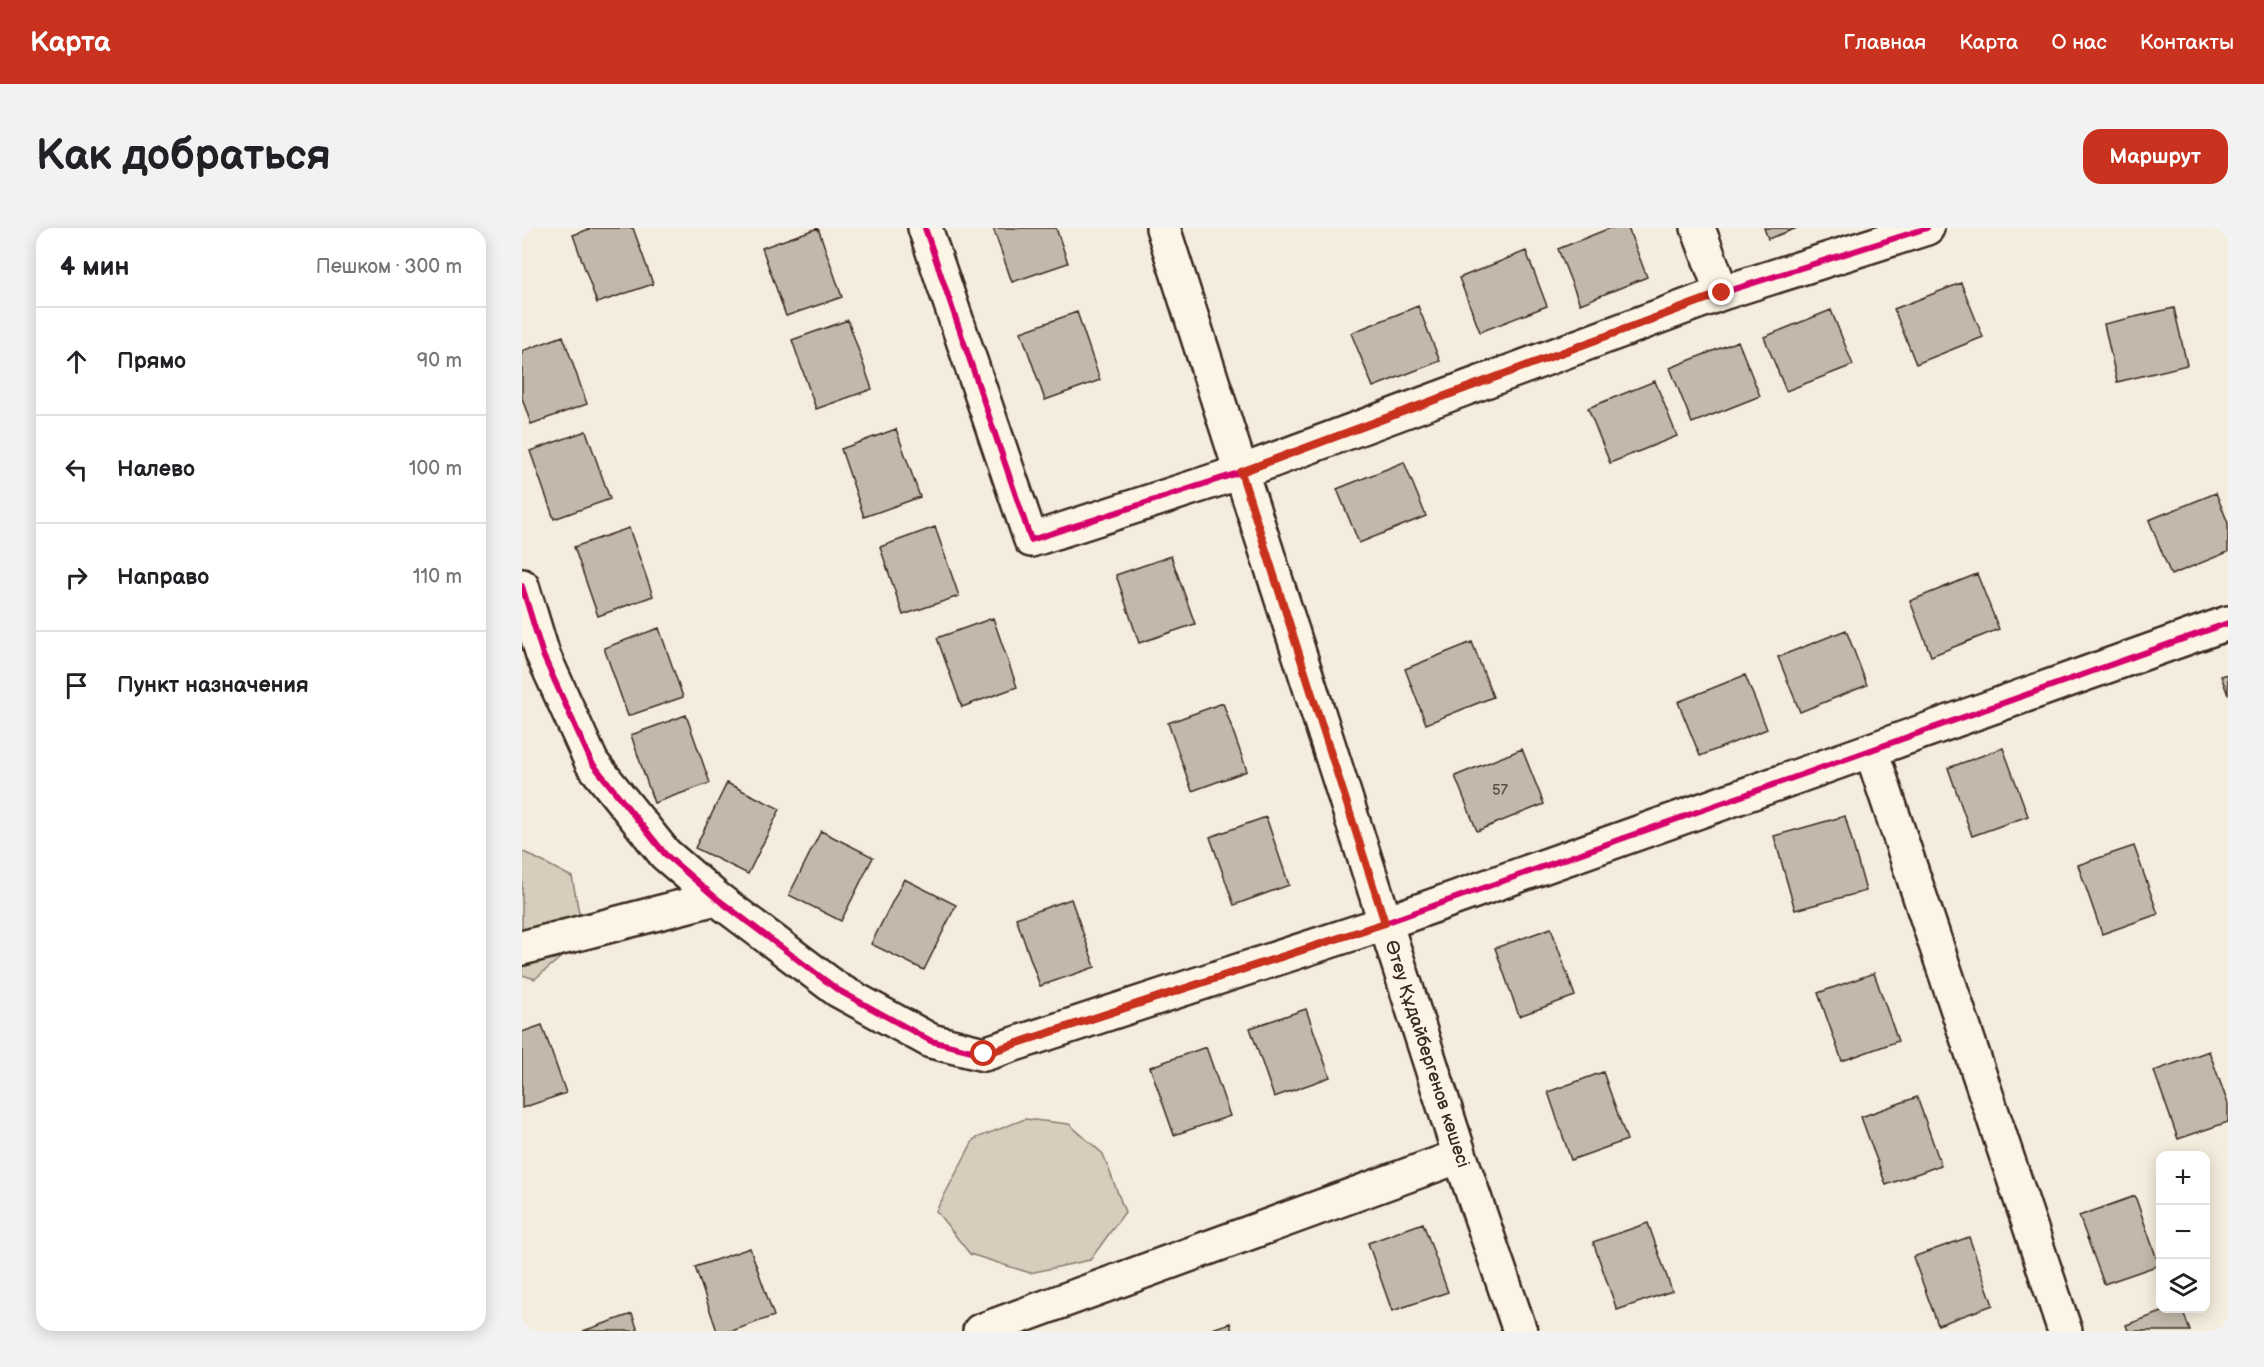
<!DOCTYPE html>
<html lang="ru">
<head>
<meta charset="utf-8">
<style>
	body { margin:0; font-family:"Balsamiq Sans",sans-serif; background:#f2f2f2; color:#202124 }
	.controls { position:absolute; right:18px; bottom:18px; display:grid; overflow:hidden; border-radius:12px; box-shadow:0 3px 15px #0003 }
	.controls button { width:54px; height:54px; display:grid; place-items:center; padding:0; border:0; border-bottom:2px solid #e0e0e0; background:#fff; color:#202124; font:30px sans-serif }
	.stop { position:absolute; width:18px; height:18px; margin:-14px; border:4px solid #c8321e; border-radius:50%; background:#fff }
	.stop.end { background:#c8321e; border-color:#fff; box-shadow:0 2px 6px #0008 }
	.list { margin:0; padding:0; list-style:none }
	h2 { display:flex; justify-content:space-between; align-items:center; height:78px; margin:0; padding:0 24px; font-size:26px }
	h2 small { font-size:20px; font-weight:400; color:#757577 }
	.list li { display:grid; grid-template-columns:39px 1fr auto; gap:18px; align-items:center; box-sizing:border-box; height:108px; padding:0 24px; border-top:2px solid #e0e0e0 }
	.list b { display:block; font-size:22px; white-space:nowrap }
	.list em { font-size:20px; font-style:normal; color:#757577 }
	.icon { flex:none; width:33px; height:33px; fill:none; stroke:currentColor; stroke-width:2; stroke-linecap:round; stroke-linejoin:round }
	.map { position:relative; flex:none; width:1706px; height:1103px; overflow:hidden; border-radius:18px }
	header { display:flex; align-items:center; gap:36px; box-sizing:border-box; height:84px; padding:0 30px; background:#c8321e; color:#fff }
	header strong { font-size:28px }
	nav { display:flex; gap:33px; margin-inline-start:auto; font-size:21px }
	.intro { display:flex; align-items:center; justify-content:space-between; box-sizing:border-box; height:144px; padding:0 36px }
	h1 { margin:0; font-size:42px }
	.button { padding:15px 27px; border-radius:18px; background:#c8321e; color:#fff; font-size:21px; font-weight:700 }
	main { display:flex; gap:36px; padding:0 36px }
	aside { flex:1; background:#fff; border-radius:18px; box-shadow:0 3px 15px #0003 }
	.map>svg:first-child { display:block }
	.green { fill:#d6cdbd; stroke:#887c6e; stroke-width:1.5 }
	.building { fill:#c3b9aa; stroke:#3b2a1e; stroke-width:1.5 }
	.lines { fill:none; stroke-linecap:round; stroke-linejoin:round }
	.minor-casing { stroke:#3b2a1e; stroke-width:38 }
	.minor { stroke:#fcf5e5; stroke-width:33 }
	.cycleway-casing { stroke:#fcf5e5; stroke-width:10 }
	.cycleway { stroke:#d6006c; stroke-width:6 }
	.route { stroke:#c8321e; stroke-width:8 }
	.labels { text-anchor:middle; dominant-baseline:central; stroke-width:4.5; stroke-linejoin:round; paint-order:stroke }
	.number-label { font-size:15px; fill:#5d4e41 }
	.street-label { font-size:18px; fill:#3b2a1e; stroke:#fcf5e5 }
</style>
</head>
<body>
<header>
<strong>Карта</strong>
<nav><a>Главная</a><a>Карта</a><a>О нас</a><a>Контакты</a></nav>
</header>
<div class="intro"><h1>Как добраться</h1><a class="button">Маршрут</a></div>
<main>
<aside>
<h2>4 мин<small>Пешком · 300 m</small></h2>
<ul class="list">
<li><svg class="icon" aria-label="ahead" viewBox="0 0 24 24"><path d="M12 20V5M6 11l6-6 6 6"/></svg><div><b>Прямо</b></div><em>90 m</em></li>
<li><svg class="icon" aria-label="left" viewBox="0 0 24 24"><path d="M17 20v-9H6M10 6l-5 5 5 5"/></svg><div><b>Налево</b></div><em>100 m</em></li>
<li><svg class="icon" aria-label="right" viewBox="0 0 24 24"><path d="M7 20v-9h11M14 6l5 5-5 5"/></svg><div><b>Направо</b></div><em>110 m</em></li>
<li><svg class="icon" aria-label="arrive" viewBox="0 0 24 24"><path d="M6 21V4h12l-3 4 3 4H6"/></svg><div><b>Пункт назначения</b></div></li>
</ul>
</aside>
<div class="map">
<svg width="1706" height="1103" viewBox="0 0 1706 1103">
	<rect width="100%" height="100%" fill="#f4eddd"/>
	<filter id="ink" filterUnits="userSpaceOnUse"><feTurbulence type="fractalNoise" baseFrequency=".0167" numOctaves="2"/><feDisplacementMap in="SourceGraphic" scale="12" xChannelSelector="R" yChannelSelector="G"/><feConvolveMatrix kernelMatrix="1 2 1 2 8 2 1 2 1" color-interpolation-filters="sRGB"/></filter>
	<g filter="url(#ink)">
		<!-- green -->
		<path class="green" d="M 0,623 L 50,649 L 62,710 L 13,751 L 0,747 Z
			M 503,891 L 547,896 L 581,926 L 603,984 L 568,1032 L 508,1045 L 448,1026 L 414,983 L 452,911 Z"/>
		<!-- building -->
		<path class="building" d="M 70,0 L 111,0 L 131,56 L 75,75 L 51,7 Z
			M 296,0 L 320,69 L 264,88 L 240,20 Z
			M 471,0 L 534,0 L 546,35 L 490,54 Z
			M 1088,0 L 1106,0 L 1125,49 L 1058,76 L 1036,21 Z
			M 1242,0 L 1275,0 L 1246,11 Z
			M 1004,23 L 1025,78 L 958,104 L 937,50 Z
			M 1439,55 L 1461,109 L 1394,136 L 1372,81 Z
			M 896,78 L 918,133 L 851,159 L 829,105 Z
			M 1652,80 L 1665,137 L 1595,154 L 1582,96 Z
			M 1309,82 L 1331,137 L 1264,163 L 1242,109 Z
			M 555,84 L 578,152 L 523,172 L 499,104 Z
			M 326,92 L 350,161 L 294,181 L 270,112 Z
			M 41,108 L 65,176 L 9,196 L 0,170 L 0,123 Z
			M 1216,113 L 1238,168 L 1170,195 L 1148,140 Z
			M 1133,153 L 1155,208 L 1088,235 L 1066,180 Z
			M 374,201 L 398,269 L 342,289 L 319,221 Z
			M 64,203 L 88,271 L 32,291 L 8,223 Z
			M 882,234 L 904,288 L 837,315 L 815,261 Z
			M 1694,265 L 1706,295 L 1706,324 L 1649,347 L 1627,292 Z
			M 413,299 L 437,368 L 381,387 L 358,319 Z
			M 107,300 L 131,368 L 76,388 L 52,319 Z
			M 649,328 L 673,396 L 617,415 L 594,347 Z
			M 1455,346 L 1477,401 L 1409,428 L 1388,373 Z
			M 471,390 L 495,459 L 440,479 L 415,410 Z
			M 137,400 L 161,469 L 106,488 L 82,420 Z
			M 1324,402 L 1345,457 L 1278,484 L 1256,429 Z
			M 950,414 L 971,469 L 904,496 L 883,441 Z
			M 1706,446 L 1706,467 L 1699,448 Z
			M 1223,447 L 1245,501 L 1178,528 L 1156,474 Z
			M 701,475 L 725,543 L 670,563 L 646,495 Z
			M 164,487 L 188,555 L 132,575 L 109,507 Z
			M 1481,520 L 1506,588 L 1450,608 L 1426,540 Z
			M 1000,521 L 1022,576 L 955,603 L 933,548 Z
			M 205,555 L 258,581 L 226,646 L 173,620 Z
			M 1323,588 L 1344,663 L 1273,682 L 1252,608 Z
			M 744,589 L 767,657 L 712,677 L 688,609 Z
			M 299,603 L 351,629 L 319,693 L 267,667 Z
			M 1612,618 L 1636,686 L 1580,706 L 1556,637 Z
			M 382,651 L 434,677 L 402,742 L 349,716 Z
			M 549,671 L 573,739 L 518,758 L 494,690 Z
			M 1029,700 L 1053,768 L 997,788 L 973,720 Z
			M 1352,745 L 1376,813 L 1320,833 L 1296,765 Z
			M 784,781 L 808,849 L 752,869 L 728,800 Z
			M 20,797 L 44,865 L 0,880 L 0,804 Z
			M 684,819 L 708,888 L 652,907 L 628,839 Z
			M 1687,823 L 1706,876 L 1706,894 L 1656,911 L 1632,843 Z
			M 1081,844 L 1105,912 L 1049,932 L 1026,864 Z
			M 1395,869 L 1419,937 L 1364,957 L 1339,889 Z
			M 1613,968 L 1637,1037 L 1582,1056 L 1557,988 Z
			M 901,995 L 926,1064 L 870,1083 L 846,1015 Z
			M 1126,995 L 1150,1063 L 1095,1082 L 1071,1014 Z
			M 1447,1009 L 1471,1077 L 1416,1097 L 1391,1029 Z
			M 228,1020 L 252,1088 L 210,1103 L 195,1103 L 173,1039 Z
			M 1651,1080 L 1660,1080 L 1668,1103 L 1606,1103 L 1604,1097 Z
			M 110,1086 L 116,1103 L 61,1103 Z
			M 708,1095 L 710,1103 L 684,1103 Z"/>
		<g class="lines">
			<defs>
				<path id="minor" d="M 403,0 L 509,312 L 719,244 L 1200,65 L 1405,0
					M 641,0 L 938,928 L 998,1103
					M 1176,0 L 1200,65
					M 0,358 L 21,427 L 70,535 L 143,626 L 194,670 L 316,762 L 409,813 L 462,826 L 863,695 L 1706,395
					M 1349,522 L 1543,1103
					M 0,720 L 194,670
					M 458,1103 L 938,928"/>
			</defs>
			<!-- minor casing -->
			<use href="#minor" class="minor-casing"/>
			<!-- minor -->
			<use href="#minor" class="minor"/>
			<defs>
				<path id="cycleway" d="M 403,0 L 509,312 L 719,244 L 1200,65 L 1405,0
					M 0,358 L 21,427 L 70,535 L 143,626 L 194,670 L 316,762 L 409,813 L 462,826 L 863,695 L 1706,395"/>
			</defs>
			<!-- cycleway casing -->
			<use href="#cycleway" class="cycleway-casing"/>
			<!-- cycleway -->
			<use href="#cycleway" class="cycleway"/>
		</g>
	</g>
	<g class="lines" filter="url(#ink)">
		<!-- route -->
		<path class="route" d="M 462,826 L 863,695 L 719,244 L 1200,65"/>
	</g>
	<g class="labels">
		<!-- number labels -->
		<g class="number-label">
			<text x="978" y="562">57</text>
		</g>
		<!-- street labels -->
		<g class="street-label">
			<text transform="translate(905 826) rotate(72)">Өтеу Құдайбергенов көшесі</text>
		</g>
	</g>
</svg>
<div class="controls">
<button>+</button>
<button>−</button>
<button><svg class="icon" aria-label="layers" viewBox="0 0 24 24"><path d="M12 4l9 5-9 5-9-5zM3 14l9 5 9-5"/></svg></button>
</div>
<div class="stop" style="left:462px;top:826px"></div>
<div class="stop end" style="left:1200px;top:65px"></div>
</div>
</main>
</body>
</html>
